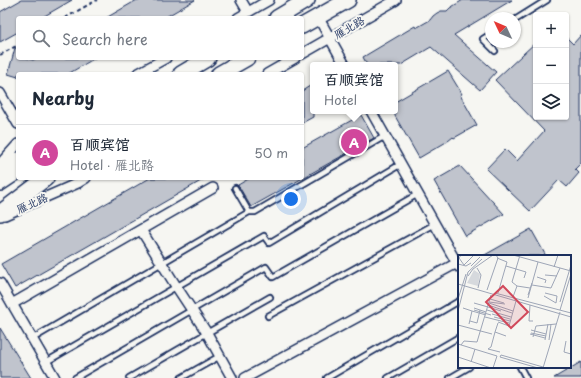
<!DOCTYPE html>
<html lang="en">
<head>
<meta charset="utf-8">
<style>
	body { margin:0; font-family:"Playpen Sans","LXGW WenKai TC",sans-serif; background:#f2f2f3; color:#1f2937 }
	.controls { position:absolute; right:12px; top:12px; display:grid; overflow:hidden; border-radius:4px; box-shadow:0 1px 3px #0004 }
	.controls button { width:36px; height:36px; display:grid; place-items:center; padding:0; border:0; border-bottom:1px solid #e0e1e3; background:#fff; color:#1f2937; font:20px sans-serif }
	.compass { position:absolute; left:485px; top:12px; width:36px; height:36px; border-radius:50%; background:#fff; box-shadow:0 1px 3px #0004; rotate:314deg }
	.you { position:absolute; left:291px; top:199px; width:14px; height:14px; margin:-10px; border:3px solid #fff; border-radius:50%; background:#1a73e8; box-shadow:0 0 0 6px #1a73e833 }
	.badge { display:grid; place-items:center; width:26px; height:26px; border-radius:50%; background:#d1495b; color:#fff; font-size:13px; font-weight:700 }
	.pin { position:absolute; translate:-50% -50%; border:2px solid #fff; box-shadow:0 1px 4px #0006 }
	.popup { position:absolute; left:310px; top:62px; width:88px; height:52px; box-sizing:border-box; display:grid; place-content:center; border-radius:4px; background:#fff; filter:drop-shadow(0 1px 3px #0005); font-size:13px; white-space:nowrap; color:#747a83 }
	.popup b { font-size:15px; color:#1f2937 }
	.popup::after { content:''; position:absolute; left:50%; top:100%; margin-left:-8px; border:8px solid transparent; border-top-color:#fff }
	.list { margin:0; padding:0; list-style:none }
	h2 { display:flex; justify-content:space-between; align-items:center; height:52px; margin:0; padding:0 16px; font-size:17px }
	h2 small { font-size:13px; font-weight:400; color:#747a83 }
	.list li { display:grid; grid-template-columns:26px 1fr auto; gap:12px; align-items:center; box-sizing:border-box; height:56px; padding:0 16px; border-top:1px solid #e0e1e3 }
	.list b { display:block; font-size:15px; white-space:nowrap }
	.list p { margin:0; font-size:13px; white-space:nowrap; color:#747a83 }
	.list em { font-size:13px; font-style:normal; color:#747a83 }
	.icon { flex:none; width:22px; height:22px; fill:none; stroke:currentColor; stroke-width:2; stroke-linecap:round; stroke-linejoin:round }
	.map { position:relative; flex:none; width:581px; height:378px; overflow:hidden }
	.search { position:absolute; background:#fff; box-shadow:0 1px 3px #0004; left:16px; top:16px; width:288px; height:44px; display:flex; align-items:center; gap:10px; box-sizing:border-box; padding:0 14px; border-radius:4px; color:#747a83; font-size:15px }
	.panel { position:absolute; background:#fff; box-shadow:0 1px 3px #0004; left:16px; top:72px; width:288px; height:108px; border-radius:4px }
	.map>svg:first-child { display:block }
	.building { fill:#c0c4cd; stroke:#1b2f5e }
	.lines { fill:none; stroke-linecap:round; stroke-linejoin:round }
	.service-casing { stroke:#1b2f5e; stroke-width:8 }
	.minor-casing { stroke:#1b2f5e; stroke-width:12 }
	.primary-casing { stroke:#1b2f5e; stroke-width:18 }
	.path { stroke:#1b2f5e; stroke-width:2; stroke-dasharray:4 3; stroke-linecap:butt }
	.service { stroke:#f6f6f2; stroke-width:4.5 }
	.minor { stroke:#f6f6f2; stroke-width:9 }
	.primary { stroke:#f6f6f2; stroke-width:15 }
	.labels { text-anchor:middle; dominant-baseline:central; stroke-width:4; stroke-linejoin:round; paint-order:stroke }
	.street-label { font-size:11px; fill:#1b2f5e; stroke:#f6f6f2 }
	.inset-road { fill:none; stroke:#9ea6b7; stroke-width:1 }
	.view { fill:#d1495b; fill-opacity:0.15; stroke:#d1495b; stroke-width:2 }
	.inset-edge { fill:none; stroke:#1b2f5e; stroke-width:2 }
</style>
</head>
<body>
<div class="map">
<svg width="581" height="378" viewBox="0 0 581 378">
	<rect width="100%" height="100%" fill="#f6f6f2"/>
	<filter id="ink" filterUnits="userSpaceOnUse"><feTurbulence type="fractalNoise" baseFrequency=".025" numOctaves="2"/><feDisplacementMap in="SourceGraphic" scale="8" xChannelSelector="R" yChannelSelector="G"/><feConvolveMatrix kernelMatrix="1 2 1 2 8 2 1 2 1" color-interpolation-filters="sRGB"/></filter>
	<g filter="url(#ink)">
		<!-- building -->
		<path class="building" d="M 21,0 L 72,0 L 41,18 L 18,18 L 18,32 L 0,42 L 0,12 Z
			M 137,0 L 195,0 L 164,18 L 106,18 Z
			M 463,0 L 512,0 L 454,35 L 496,72 L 480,90 L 431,47 L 401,65 L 367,65 L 363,57 L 415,26 L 416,28 L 430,20 L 433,16 L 437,13 L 441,11 L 447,11 L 450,8 Z
			M 581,35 L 581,163 L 575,169 L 579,173 L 567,187 L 559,180 L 530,211 L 486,169 L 505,149 L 517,161 L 544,131 L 495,80 L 536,42 L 536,117 L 566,117 L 566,37 L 573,44 Z
			M 15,48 L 18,48 L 18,58 L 26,58 L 33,60 L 37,58 L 95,58 L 68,74 L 18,74 L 18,77 L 8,74 Z
			M 448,71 L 462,94 L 460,95 L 477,125 L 454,138 L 453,137 L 448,141 L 419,158 L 395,116 L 395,102 Z
			M 313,84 L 313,117 L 302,123 L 302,91 Z
			M 361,115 L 374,138 L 251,207 L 238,185 L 250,178 L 302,178 L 302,148 Z
			M 460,166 L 504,214 L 465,236 L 434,181 Z
			M 150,178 L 206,178 L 15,288 L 1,264 Z
			M 531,229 L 546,256 L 483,256 Z
			M 0,328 L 31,378 L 0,378 Z
			M 581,362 L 581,378 L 554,378 Z"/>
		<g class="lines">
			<defs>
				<path id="service" d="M 515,20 L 547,0
					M 491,34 L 483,39 L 495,51
					M 249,212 L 255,212 L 385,136
					M 268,316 L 435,224
					M 32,339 L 249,212 L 235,188
					M 46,362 L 264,236 L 269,243 L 401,164
					M 520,367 L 526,378
					M 75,378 L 266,267 L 273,277 L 418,194
					M 129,378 L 207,333 L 270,297
					M 181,378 L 220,356
					M 327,378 L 459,301
					M 388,378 L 459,337
					M 450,378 L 469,367"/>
				<path id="minor" d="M 241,0 L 248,12
					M 318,17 L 345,65
					M 238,18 L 269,0
					M 302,54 L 396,0
					M 137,74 L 166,58
					M 267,74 L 295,58
					M 0,93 L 18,124
					M 371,111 L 459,267
					M 0,164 L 18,144
					M 5,215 L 78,183 L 86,178
					M 141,230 L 176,286 L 207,333 L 232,378
					M 0,283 L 55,378
					M 12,304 L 213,188
					M 245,378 L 457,263"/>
				<path id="primary" d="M 277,18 L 307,0
					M 302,26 L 348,0
					M 181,74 L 208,58
					M 219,74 L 247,58
					M 0,167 L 18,160
					M 0,183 L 18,171
					M 0,213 L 46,178"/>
			</defs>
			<!-- service casing -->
			<use href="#service" class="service-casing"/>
			<!-- minor casing -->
			<use href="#minor" class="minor-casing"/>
			<!-- primary casing -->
			<use href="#primary" class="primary-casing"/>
			<!-- path -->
			<path class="path" d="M 65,18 L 97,0
				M 0,55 L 18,45"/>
			<!-- service -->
			<use href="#service" class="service"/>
			<!-- minor -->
			<use href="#minor" class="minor"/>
			<!-- primary -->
			<use href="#primary" class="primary"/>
		</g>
	</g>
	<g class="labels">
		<!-- street labels -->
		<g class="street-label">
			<text transform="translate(349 27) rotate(-30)">雁北路</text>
			<text transform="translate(32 203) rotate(-24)">雁北路</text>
		</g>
	</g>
	<!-- overview -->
	<g transform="translate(458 255)">
		<rect width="113" height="113" fill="#f6f6f2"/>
		<path d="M 16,15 L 22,19 L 20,31 L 9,28 Z" fill="#d6d9dd"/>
		<path class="inset-road" d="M 3,0 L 1,3 L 6,10 L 16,0M 55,0 L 113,16M 39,3 L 49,7 L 40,38M 0,9 L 8,11 L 13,8M 13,11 L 22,2M 48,11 L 68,17 L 66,23M 96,12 L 100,0M 19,13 L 23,20 L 20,33M 87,20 L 99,21M 10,21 L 15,14 L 35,0M 79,22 L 88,25 L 87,28M 0,29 L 113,62M 74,30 L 93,33 L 102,13M 59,31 L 72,33M 29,35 L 40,3 L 38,0M 37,38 L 113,58M 70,40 L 74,28M 86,41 L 98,48 L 99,41 L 87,38M 55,42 L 59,31 L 54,27 L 62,0M 70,43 L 80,7M 0,44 L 8,19M 32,44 L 46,48M 31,47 L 47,49M 102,47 L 113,10M 16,48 L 30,52M 31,48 L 55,56M 30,50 L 54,58M 72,50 L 71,66 L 75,66M 30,52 L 43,56M 5,53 L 14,56 L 11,69M 16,53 L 28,57M 16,55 L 33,60M 29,55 L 53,62M 102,55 L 113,19M 0,56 L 10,17 L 24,4M 14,56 L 28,60M 34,59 L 52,64M 27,62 L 51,68M 36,62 L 52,66M 12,66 L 19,68 L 22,55M 40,67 L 51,71 L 58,46M 40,68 L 37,77 L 48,81M 0,70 L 34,79M 73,75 L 88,79M 37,77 L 33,92 L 30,94 L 42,97M 73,78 L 88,81M 72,79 L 87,83M 75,82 L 78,71 L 98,69M 87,85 L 90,69M 91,85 L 93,69M 108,86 L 106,97 L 113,99M 0,89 L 39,101 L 35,113M 3,90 L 6,86 L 19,87 L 33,40M 0,102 L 33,113M 13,107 L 17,94M 80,113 L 42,102 L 43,100 L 85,112M 85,113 L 102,57"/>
		<path class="view" d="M 45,31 L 70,57 L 53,73 L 28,47 Z"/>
		<rect width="113" height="113" class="inset-edge"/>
	</g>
</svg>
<div class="controls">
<button>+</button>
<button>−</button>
<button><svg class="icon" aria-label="layers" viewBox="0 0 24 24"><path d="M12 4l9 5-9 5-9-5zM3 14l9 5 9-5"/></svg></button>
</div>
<svg class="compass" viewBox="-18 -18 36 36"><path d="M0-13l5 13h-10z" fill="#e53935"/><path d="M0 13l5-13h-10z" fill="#747a83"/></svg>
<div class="you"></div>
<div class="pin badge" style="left:354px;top:142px;background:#d1479c">A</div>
<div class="popup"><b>百顺宾馆</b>Hotel</div>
<div class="search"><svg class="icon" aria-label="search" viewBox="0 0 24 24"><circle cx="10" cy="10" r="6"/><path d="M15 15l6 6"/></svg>Search here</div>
<section class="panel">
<h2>Nearby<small></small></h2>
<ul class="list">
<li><span class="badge" style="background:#d1479c">A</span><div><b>百顺宾馆</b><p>Hotel · 雁北路</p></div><em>50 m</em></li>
</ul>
</section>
</div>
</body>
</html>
